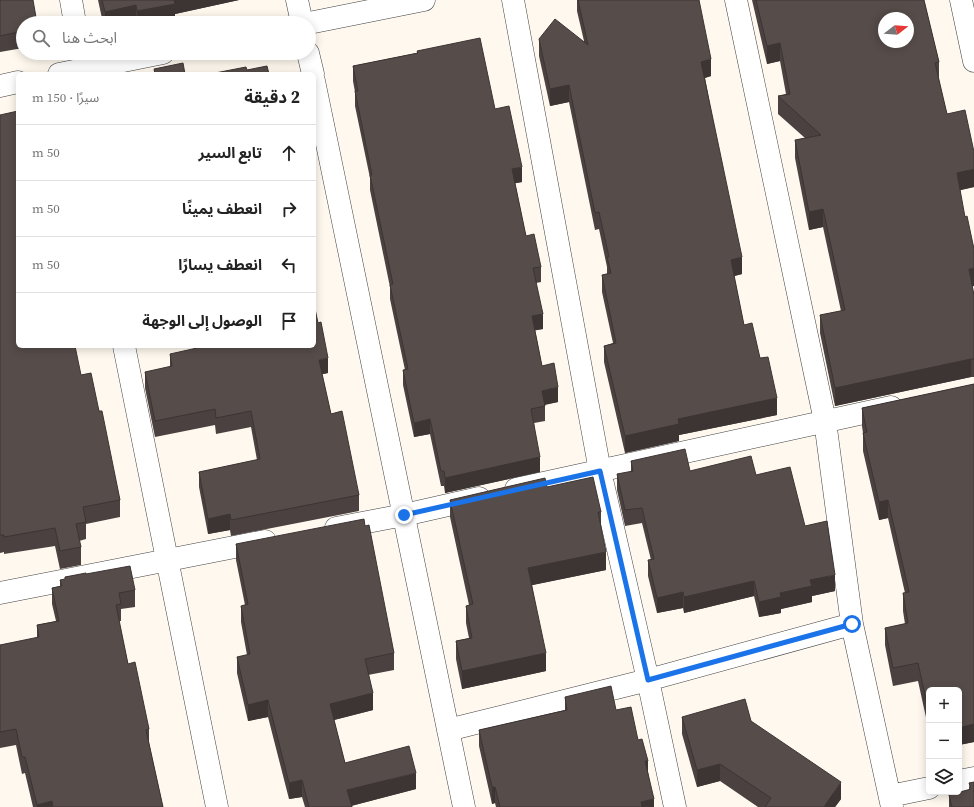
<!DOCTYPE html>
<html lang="ar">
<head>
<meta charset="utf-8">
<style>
	body { margin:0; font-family:"Source Serif 4","Noto Sans Arabic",serif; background:#f2f2f2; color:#222; direction:rtl }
	.controls { position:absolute; right:12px; bottom:12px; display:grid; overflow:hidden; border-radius:6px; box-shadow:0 2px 10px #0003 }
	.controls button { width:36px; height:36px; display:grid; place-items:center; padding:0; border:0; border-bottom:1px solid #e0e0e0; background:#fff; color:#222; font:20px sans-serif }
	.compass { position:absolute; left:878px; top:12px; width:36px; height:36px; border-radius:50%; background:#fff; box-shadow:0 2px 10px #0003; rotate:73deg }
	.stop { position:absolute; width:12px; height:12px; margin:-9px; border:3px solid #1a73e8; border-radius:50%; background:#fff }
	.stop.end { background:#1a73e8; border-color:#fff; box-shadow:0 1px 4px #0008 }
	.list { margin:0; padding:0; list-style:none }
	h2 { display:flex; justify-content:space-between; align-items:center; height:52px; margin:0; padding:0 16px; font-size:17px }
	h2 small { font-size:13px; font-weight:400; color:#767676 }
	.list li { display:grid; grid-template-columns:26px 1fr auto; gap:12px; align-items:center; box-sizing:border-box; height:56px; padding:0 16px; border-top:1px solid #e0e0e0 }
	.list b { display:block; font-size:15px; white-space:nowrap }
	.list em { font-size:13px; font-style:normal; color:#767676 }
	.icon { flex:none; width:22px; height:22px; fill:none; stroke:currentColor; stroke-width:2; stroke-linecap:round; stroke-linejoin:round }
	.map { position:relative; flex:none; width:974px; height:807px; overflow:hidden; direction:ltr }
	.search { position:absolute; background:#fff; box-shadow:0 2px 10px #0003; left:16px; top:16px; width:300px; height:44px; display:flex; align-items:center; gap:10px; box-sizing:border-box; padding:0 14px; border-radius:22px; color:#767676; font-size:15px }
	.panel { position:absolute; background:#fff; box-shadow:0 2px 10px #0003; left:16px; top:72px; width:300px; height:276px; border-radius:6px; direction:rtl }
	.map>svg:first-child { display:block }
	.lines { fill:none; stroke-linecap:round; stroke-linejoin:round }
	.minor-casing { stroke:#414141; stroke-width:23 }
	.minor { stroke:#fff; stroke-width:22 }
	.wall { fill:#4a4140 }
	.shaded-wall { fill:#3c3534 }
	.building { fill:#564c4a; stroke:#3c3534; fill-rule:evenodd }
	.route { stroke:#1a73e8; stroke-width:5 }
</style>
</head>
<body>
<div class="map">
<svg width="974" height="807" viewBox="0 0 974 807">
	<rect width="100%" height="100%" fill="#fff8ee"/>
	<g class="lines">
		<defs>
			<path id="minor" d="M 71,0 L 75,23
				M 297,0 L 302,23
				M 513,0 L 600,471 L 648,680 L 675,807
				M 736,0 L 825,421 L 852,624 L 892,807
				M 961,0 L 974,61
				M 309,23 L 424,0
				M 308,53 L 313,74
				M 59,74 L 163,53
				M 314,81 L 464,807
				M 0,86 L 18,82
				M 124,346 L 217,807
				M 516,489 L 891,407
				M 336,528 L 404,515 L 479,498
				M 0,593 L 265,541
				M 448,730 L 648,680 L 852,624
				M 959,781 L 974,778
				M 890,796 L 929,788"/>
		</defs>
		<!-- minor casing -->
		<use href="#minor" class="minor-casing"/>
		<!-- minor -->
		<use href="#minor" class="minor"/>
	</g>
	<!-- wall -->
	<path class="wall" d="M 0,0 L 23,23 L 23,48 L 0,52 Z
		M 98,0 L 239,0 L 175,14 L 175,21 L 165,23 L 103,23 Z
		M 577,0 L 699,0 L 711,76 L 705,78 L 742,274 L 734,276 L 744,325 L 760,358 L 777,415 L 679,435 L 679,441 L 625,453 L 604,362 L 604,346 L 613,343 L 602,292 L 602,275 L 607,274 L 607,267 L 599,229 L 595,230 L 569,102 L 550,106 L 539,56 L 539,39 L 584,41 L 577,11 Z
		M 752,0 L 924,0 L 939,62 L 939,80 L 947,114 L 974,187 L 960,190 L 972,286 L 974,295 L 974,377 L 971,377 L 835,406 L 820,333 L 820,315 L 841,311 L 823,227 L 809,230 L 795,158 L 795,140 L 805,138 L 778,114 L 778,96 L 786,94 L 780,61 L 767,64 Z
		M 417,51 L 495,109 L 522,182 L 515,183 L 526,236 L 541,267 L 541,282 L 536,283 L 543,329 L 535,330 L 542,366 L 558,402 L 545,405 L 545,421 L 534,423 L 540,472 L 445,493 L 444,486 L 441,486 L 430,434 L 414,437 L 403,385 L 403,370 L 405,370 L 390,299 L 390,287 L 370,190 L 370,178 L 355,106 L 355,92 L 353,81 L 353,66 L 417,53 Z
		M 0,115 L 18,346 L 81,375 L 99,411 L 120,500 L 120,517 L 86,524 L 86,539 L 79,541 L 81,547 L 81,565 L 60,569 L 55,546 L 4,554 L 4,552 L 0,553 Z
		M 170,354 L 328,373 L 322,374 L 331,414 L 359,495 L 359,511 L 231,536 L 230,530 L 208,534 L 199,487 L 199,472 L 257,460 L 251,427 L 216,434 L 215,425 L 155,437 L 145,388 L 145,372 L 170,367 Z
		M 974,384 L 974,742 L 959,745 L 959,690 L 929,690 L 929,731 L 918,681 L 893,686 L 885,645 L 885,628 L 905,624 L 903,611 L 903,593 L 905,593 L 888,518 L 879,520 L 863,451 L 863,433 L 862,426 L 862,408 Z
		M 631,461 L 690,471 L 756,475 L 805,526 L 835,591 L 812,596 L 812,602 L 781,609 L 781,613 L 759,617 L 754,596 L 684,613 L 683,608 L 657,613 L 648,576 L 648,560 L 651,560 L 642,523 L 625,526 L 617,490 L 617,474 L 631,472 Z
		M 547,487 L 601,512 L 601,527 L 606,570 L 532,585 L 546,671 L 462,689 L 456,659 L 456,641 L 469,638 L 466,623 L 466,606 L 469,605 L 450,517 L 450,500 Z
		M 236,544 L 394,653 L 394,670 L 368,675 L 373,710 L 334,720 L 345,763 L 416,789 L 351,806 L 352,807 L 305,807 L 302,797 L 289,799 L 268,717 L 248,721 L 237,673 L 237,657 L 247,655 L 241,622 L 241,606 L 245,605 L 236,560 Z
		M 86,574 L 135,590 L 135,607 L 121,609 L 121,621 L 119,621 L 128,664 L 149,729 L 149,743 L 163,807 L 33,807 L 25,773 L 22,774 L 16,745 L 0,748 L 0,645 L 37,638 L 37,625 L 56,621 L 52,604 L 52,588 L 60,586 L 60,580 L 65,580 L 65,577 Z
		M 565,697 L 616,710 L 638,740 L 648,772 L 654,807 L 496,807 L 495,803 L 492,804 L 479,746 L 479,730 L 565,710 Z
		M 682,717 L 751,721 L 841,799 L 835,807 L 758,807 L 720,781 L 697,787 L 682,734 Z
		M 969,783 L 974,807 L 949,807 L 949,795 L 969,790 Z"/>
	<!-- shaded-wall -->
	<path class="shaded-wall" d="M 173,0 L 239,0 L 175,14 L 175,21 L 165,23 L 137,23 L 137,11 Z
		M 136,5 L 136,23 L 105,23 L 105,12 Z
		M 780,43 L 780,61 L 767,64 L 767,46 Z
		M 711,59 L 711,76 L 701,79 L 701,62 Z
		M 569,85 L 569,102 L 550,106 L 550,89 Z
		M 522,167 L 522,182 L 512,184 L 512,169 Z
		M 974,169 L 974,187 L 957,191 L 957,173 Z
		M 823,209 L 823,227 L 809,230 L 809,212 Z
		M 742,257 L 742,274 L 731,277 L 731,260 Z
		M 974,268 L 974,286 L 969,287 L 969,269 Z
		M 543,314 L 543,329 L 532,331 L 532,316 Z
		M 328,358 L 328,373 L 319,375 L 319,360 Z
		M 971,359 L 971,377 L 835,406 L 835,388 Z
		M 558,387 L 558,402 L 542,405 L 542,391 Z
		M 777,398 L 777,415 L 679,435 L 679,441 L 625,453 L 625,436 L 678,419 Z
		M 430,419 L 430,434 L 414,437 L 414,423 Z
		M 540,457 L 540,472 L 445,493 L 445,478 Z
		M 888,500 L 888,518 L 879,520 L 879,502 Z
		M 230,514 L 230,530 L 208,534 L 208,519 Z
		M 606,552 L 606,570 L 528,586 L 528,568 Z
		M 835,575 L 835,591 L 812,596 L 812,602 L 781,609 L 781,613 L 759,617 L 759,602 L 810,580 Z
		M 754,581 L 754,596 L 684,613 L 684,597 Z
		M 683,592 L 683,608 L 657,613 L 657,598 Z
		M 546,653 L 546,671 L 462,689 L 462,671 Z
		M 373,693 L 373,710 L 330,721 L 330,704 Z
		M 268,700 L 268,717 L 248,721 L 248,705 Z
		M 974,724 L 974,742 L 959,745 L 959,728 Z
		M 645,761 L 648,761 L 648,777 Z
		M 720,764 L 720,781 L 697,787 L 697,770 Z
		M 416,773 L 416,789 L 347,807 L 347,790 Z
		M 302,780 L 302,797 L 289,799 L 289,783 Z
		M 841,782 L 841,799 L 835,807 L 824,807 Z
		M 492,787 L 495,787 L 495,803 L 492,804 Z
		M 654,799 L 654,807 L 641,807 L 641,802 Z
		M 52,801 L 52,807 L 37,807 L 37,805 Z"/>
	<!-- building -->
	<path class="building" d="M 0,0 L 33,0 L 37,23 L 23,23 L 23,31 L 0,36 Z
		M 102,0 L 174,0 L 175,4 L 137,11 L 136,5 L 105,12 Z
		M 578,0 L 699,0 L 711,59 L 701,62 L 742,257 L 731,260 L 744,325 L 752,323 L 760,358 L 768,357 L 777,398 L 678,419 L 679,424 L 625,436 L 604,346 L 616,343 L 602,275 L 611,273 L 607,257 L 609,257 L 599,212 L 595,213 L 569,85 L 550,89 L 539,39 L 555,19 L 588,45 Z
		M 756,0 L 924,0 L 939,62 L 935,63 L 947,114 L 965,110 L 974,152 L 974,169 L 957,173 L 965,217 L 967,216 L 974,249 L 974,268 L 969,269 L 974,295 L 974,359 L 971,359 L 835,388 L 820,315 L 845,310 L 823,209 L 809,212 L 795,140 L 821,135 L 778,96 L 790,94 L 780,43 L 767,46 ZM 884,18 L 908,18 L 908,42 L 884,42 Z
		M 480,38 L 495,109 L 509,106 L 522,167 L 512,169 L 526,236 L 534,234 L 541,267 L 533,268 L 543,314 L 532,316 L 542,366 L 554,363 L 558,387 L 542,391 L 545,406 L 531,409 L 540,457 L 445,478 L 444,471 L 441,471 L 430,419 L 414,423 L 403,370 L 408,369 L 390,285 L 393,284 L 370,175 L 372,175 L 355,91 L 358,91 L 353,66 L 418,53 L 417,51 Z
		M 183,63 L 185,74 L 155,74 L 154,69 Z
		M 267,66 L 269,74 L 210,74 L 246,67 L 247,70 Z
		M 18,111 L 18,163 L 17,163 L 18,167 L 18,346 L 75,346 L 81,375 L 91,373 L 99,411 L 102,411 L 120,500 L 83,507 L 86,522 L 76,524 L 81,547 L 60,551 L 55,528 L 4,537 L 4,535 L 0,535 L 0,115 Z
		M 314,304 L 318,323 L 321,322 L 328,358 L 319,360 L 331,414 L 342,411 L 359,495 L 231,520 L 230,514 L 208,519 L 199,472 L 260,459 L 251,411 L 216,418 L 215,409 L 155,421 L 145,372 L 172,366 L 170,354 L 206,346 L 314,346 Z
		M 974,384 L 974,724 L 959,728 L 959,690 L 929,690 L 929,713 L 918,663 L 893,668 L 885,628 L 908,623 L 903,593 L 909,592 L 888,500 L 879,502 L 863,433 L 867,432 L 862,408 Z
		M 685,449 L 690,471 L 751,456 L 756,475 L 790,467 L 805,526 L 827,521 L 835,575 L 810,580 L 812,586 L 780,593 L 781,597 L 759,602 L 754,581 L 684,597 L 683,592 L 657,598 L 648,560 L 654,559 L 642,508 L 625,510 L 617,474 L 633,471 L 631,461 Z
		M 593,477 L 601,512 L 598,512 L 606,552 L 528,568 L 546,653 L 462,671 L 456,641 L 472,638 L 466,606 L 473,604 L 450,500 L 545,478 L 547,487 Z
		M 364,519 L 365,526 L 369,525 L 394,653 L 365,659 L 373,693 L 330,704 L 345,763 L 409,746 L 416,773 L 347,790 L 352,807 L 309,807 L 302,780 L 289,783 L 268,700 L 248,705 L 237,657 L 250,654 L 241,606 L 248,604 L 236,544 Z
		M 130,566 L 135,590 L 119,593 L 121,604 L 116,605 L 128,664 L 135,662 L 149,729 L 146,730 L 163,807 L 53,807 L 52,801 L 37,805 L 25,757 L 22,757 L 16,729 L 0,732 L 0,645 L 39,637 L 37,625 L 59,621 L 52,588 L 62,586 L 60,580 L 65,579 L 65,577 L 86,573 L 86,574 Z
		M 611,686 L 616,710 L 631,707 L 638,740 L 642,739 L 648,761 L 645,761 L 654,799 L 641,802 L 642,807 L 500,807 L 495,787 L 492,787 L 479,730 L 567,710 L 565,697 Z
		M 745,699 L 751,721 L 841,782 L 824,807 L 765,807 L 771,798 L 720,764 L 697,770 L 682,717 Z
		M 974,782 L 974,807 L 952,807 L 949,795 L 971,789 L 969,783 Z"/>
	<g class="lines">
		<!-- route -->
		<path class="route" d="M 404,515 L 600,471 L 648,680 L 852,624"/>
	</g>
</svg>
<div class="controls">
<button>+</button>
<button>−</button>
<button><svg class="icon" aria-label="layers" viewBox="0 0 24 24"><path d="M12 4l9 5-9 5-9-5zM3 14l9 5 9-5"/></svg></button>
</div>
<svg class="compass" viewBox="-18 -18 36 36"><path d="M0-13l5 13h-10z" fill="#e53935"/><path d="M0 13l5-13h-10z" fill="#767676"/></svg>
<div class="stop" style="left:852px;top:624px"></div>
<div class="stop end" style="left:404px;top:515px"></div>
<div class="search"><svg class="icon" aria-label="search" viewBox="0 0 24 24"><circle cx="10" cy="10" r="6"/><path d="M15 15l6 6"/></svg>ابحث هنا</div>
<section class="panel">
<h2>2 دقيقة<small>سيرًا · 150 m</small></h2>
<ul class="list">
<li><svg class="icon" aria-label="ahead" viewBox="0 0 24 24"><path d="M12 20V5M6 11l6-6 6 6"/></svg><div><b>تابع السير</b></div><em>50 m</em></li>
<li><svg class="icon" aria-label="right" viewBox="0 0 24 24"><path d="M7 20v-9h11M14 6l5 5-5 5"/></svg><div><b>انعطف يمينًا</b></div><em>50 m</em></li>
<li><svg class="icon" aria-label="left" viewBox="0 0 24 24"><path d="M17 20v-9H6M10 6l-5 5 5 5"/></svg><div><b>انعطف يسارًا</b></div><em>50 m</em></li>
<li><svg class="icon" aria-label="arrive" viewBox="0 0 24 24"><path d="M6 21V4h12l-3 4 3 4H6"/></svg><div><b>الوصول إلى الوجهة</b></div></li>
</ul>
</section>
</div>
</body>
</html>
